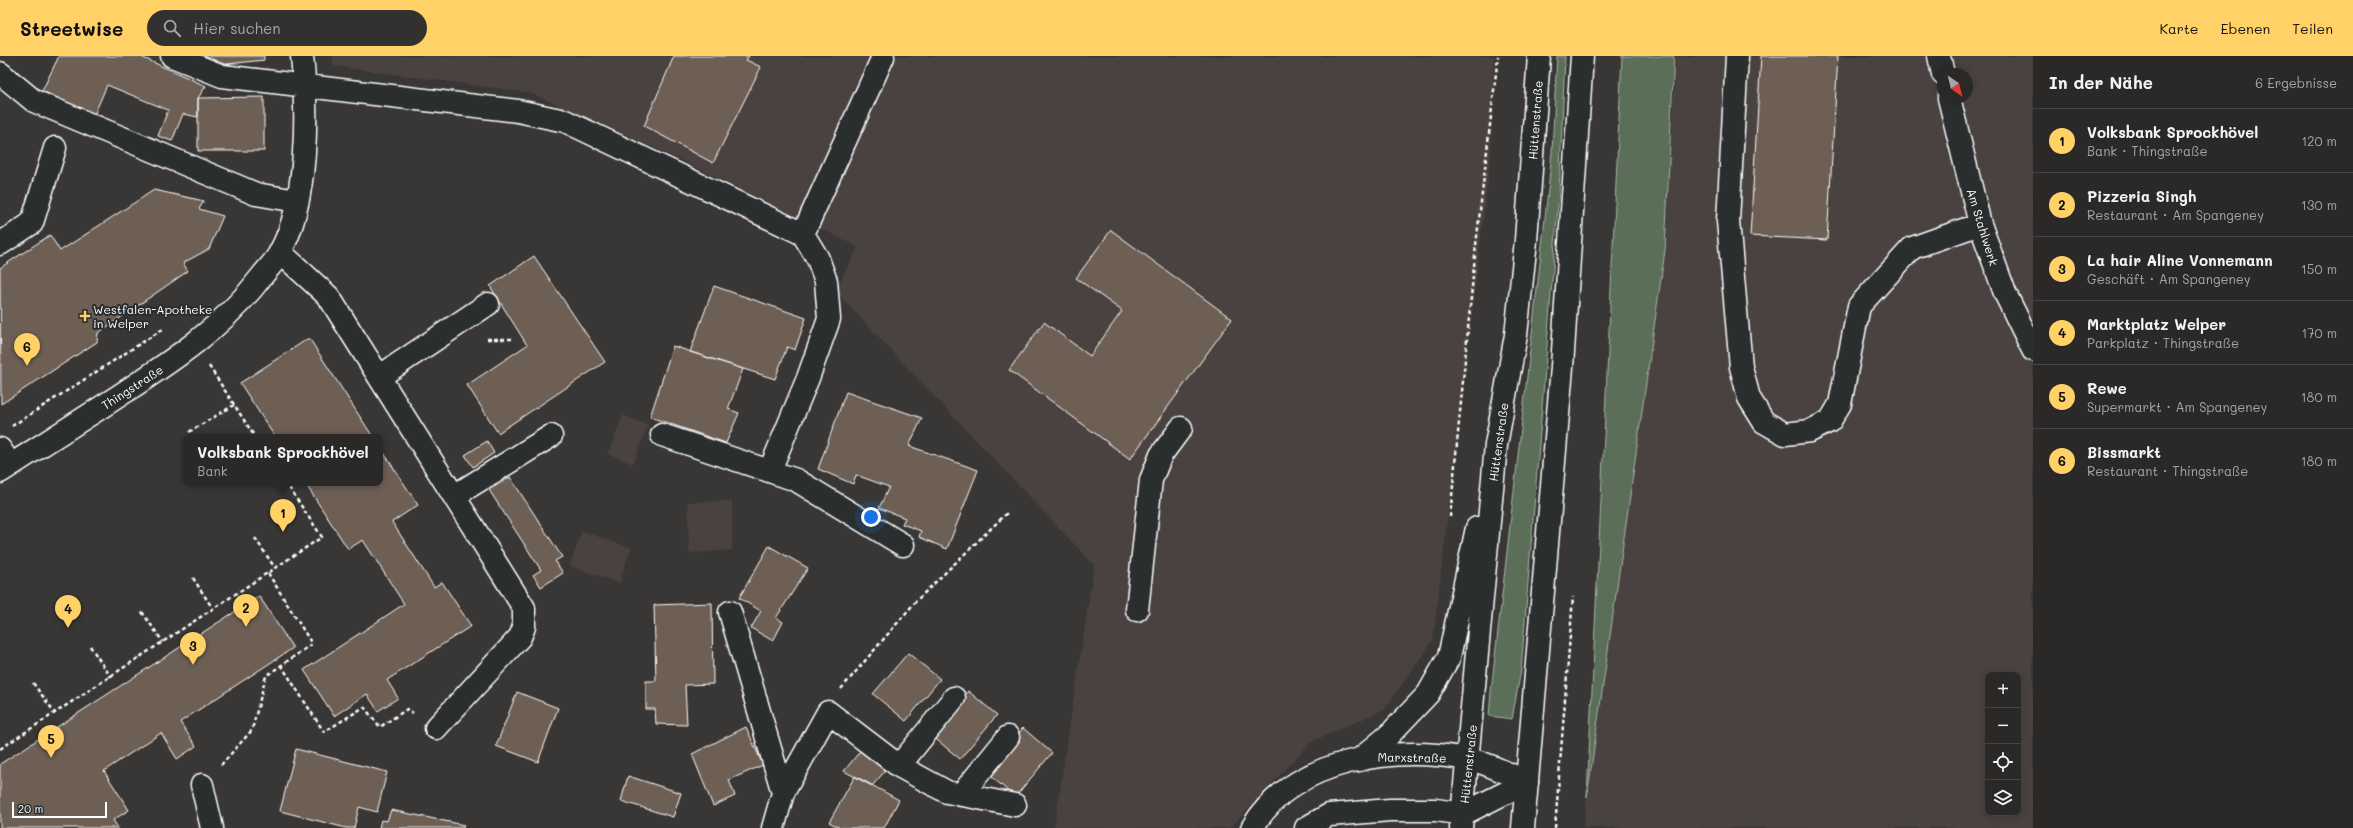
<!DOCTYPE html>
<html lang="de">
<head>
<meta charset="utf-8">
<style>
	body { margin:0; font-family:Mali,sans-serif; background:#323130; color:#f1f3f6 }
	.controls { position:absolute; right:12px; bottom:12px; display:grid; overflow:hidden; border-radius:8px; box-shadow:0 2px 10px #0003 }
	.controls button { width:36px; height:36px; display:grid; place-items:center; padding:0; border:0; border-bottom:1px solid #464545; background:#2a2928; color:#f1f3f6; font:20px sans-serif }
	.compass { position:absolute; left:1937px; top:12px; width:36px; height:36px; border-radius:50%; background:#2a2928; box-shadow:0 2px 10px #0003; rotate:145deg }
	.scale { position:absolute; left:12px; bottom:10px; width:95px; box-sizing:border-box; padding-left:4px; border:2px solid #fff; border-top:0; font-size:11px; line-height:14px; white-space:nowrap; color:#fff; -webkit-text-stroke:3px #2a2d2e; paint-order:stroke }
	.you { position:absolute; left:871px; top:461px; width:14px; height:14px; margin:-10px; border:3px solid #fff; border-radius:50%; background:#1a73e8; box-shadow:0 0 0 6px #1a73e833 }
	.badge { display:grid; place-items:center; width:26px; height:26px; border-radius:50%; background:#ffd166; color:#111; font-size:13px; font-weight:700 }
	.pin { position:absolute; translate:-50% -33px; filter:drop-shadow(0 1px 2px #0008) }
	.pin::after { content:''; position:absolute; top:21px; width:14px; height:12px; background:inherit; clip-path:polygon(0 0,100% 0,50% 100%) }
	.popup { position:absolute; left:183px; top:378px; width:200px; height:52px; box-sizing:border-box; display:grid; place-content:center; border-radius:8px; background:#2a2928; filter:drop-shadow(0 1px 3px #0005); font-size:13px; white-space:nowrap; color:#a5a6a8 }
	.popup b { font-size:15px; color:#f1f3f6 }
	.popup::after { content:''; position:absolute; left:50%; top:100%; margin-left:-8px; border:8px solid transparent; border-top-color:#2a2928 }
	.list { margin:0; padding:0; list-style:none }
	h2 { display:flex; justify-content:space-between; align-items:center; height:52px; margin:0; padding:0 16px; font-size:17px }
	h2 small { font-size:13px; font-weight:400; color:#a5a6a8 }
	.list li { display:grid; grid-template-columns:26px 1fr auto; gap:12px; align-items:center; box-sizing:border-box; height:64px; padding:0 16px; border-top:1px solid #464545 }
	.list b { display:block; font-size:15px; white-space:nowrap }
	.list p { margin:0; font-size:13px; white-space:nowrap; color:#a5a6a8 }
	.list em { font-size:13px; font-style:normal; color:#a5a6a8 }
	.icon { flex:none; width:22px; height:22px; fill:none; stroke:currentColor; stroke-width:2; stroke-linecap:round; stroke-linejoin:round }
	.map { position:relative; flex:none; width:2033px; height:772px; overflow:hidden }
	header { display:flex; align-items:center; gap:24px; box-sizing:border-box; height:56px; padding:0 20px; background:#ffd166; color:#111 }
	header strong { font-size:19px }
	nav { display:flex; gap:22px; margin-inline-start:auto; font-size:14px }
	.search { width:280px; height:36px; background:#323130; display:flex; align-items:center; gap:10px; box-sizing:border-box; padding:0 14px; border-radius:22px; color:#a5a6a8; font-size:15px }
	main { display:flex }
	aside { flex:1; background:#2a2928 }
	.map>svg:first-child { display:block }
	.built { fill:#48433f; fill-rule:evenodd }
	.green { fill:#5a6e58; stroke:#acb6ac }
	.building { fill:#6e5f54; stroke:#fff }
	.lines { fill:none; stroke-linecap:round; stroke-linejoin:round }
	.minor-casing { stroke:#fff; stroke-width:25 }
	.major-casing { stroke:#fff; stroke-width:25 }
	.path { stroke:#fff; stroke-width:2.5; stroke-dasharray:4 3; stroke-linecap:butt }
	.minor { stroke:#2a2d2e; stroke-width:22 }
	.major { stroke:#2a2d2e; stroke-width:22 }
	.poi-dot { fill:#ffd166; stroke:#2a2d2e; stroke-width:1.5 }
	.labels { text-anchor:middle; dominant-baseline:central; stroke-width:4; stroke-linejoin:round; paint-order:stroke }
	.street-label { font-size:12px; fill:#fff; stroke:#2a2d2e }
	.poi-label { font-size:12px; fill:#fff; stroke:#2a2d2e; text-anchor:start }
</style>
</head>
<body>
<header>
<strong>Streetwise</strong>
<div class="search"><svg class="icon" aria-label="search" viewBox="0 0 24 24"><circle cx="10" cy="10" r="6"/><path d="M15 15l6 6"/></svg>Hier suchen</div>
<nav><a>Karte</a><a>Ebenen</a><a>Teilen</a></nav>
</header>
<main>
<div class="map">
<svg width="2033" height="772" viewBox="0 0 2033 772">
	<rect width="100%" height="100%" fill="#383736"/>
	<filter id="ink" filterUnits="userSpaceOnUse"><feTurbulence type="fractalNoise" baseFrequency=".025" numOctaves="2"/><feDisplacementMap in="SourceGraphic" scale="8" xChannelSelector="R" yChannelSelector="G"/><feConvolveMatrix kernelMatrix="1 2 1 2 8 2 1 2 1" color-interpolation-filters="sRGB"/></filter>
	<g filter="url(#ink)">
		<!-- built -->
		<path class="built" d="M 332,0 L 1494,0 L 1491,97 L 1433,584 L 1385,653 L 1311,686 L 1230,772 L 1054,772 L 1094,509 L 835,235 L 858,191 L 683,105 L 531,37 L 334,10 Z
			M 1676,0 L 2033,0 L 2033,772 L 1583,772 L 1665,194 ZM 1943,18 L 1967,18 L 1967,42 L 1943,42 ZM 1988,619 L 2018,619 L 2018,757 L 1988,757 Z
			M 623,359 L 648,369 L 633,408 L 608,398 Z
			M 732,445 L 732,494 L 689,497 L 688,446 Z
			M 582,475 L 631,492 L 619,527 L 570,510 Z"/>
		<!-- green -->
		<path class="green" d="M 1557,0 L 1565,0 L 1559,138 L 1521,614 L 1512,663 L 1489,660 L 1491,636 L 1544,172 L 1552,96 Z
			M 1622,0 L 1674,0 L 1665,194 L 1587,741 Z"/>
		<!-- building -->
		<path class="building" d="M 59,0 L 139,0 L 206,30 L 198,42 L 198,61 L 183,58 L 172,85 L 158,80 L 168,54 L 107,29 L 94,59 L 42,35 Z
			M 209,0 L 264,0 L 264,4 L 210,10 Z
			M 674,0 L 749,0 L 746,4 L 761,11 L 713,107 L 644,70 Z
			M 1761,0 L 1838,0 L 1827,184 L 1750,180 Z
			M 264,41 L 264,95 L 198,95 L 198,42 Z
			M 154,134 L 204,145 L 199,153 L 223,160 L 209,193 L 183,207 L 188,215 L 98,277 L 97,286 L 1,348 L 0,212 L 50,179 L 60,195 Z
			M 1111,174 L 1232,263 L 1130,403 L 1009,314 L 1044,266 L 1090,300 L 1122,255 L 1076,222 Z
			M 534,200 L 605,306 L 498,377 L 467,329 L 527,289 L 490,230 Z
			M 714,230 L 806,262 L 795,294 L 787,291 L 775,323 L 690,296 Z
			M 309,282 L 373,381 L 275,381 L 240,327 Z
			M 673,290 L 743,313 L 728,353 L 739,357 L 726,387 L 650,361 Z
			M 846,336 L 922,362 L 909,390 L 978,414 L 947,493 L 919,481 L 921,475 L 902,468 L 905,462 L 879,452 L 889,431 L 856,419 L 853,428 L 818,413 Z
			M 487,385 L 494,397 L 473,411 L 465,399 Z
			M 380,391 L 418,449 L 392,466 L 434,531 L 442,526 L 471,570 L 387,624 L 398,642 L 378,655 L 367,638 L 334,660 L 304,614 L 404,548 L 363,484 L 348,493 L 305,427 L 380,427 Z
			M 510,421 L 562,501 L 555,505 L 563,517 L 541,531 L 533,519 L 541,514 L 489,434 Z
			M 769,490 L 808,512 L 776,562 L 783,566 L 773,585 L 751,572 L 761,555 L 739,542 Z
			M 259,540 L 293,592 L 180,666 L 196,690 L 177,703 L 161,677 L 104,715 L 129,754 L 113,764 L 118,772 L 0,772 L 0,708 Z
			M 712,547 L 713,628 L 685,629 L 687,669 L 656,668 L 655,653 L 646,653 L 646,625 L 656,625 L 654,549 Z
			M 908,597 L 940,623 L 906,665 L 873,638 Z
			M 968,635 L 997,659 L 960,703 L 931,679 Z
			M 517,636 L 558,652 L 538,706 L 496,690 Z
			M 746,671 L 763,709 L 729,724 L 735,740 L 713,750 L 692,698 Z
			M 1023,672 L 1052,697 L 1015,741 L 986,716 Z
			M 296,693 L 387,716 L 377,756 L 359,751 L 354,772 L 346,772 L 280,755 Z
			M 861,694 L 885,715 L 872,730 L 844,715 Z
			M 628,720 L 681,737 L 673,761 L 621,745 Z
			M 855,720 L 899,744 L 884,772 L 840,772 L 829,766 Z
			M 391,754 L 464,769 L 463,772 L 379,772 L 381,764 L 387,765 Z"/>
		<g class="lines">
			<defs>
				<path id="minor" d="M 172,0 L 222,20 L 518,55 L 565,65 L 803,178 L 818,203 L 826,225 L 829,263 L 808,322 L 770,414
					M 1737,0 L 1728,165 L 1741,311 L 1749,342 L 1764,366 L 1785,378 L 1810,375 L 1830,365 L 1840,348 L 1859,250 L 1912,192 L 1980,168
					M 1939,0 L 1943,18
					M 0,17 L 34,45 L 256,138 L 297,145
					M 1949,42 L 1980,168 L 2005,237 L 2033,294
					M 803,178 L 883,1
					M 0,188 L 32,167 L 55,92
					M 280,196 L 329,241 L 524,552 L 524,571 L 520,581 L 436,672
					M 379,321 L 488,248
					M 662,379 L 796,424 L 903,489
					M 0,393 L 11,409
					M 0,416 C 38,392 76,367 114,343 C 169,307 222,273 262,220 C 268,212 276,205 280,196 C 308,146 308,56 302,0
					M 454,440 L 551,380
					M 1137,554 L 1151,424 L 1161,399 L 1181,372
					M 730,556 L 783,737
					M 899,710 L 954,642
					M 202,729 L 212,772
					M 961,739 L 1008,681
					M 773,772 L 783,737 L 828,656 L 899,710 L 947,736 L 1015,749
					M 1252,772 C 1294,701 1394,690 1468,703 C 1486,706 1510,719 1527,726
					M 1306,772 L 1329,759 L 1390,754 L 1436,754 L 1463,758 L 1527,726"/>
				<path id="major" d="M 1359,704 L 1389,679 L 1428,638 L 1449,601 L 1477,472
					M 1461,772 L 1496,389 L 1516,279 L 1526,184 L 1539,0
					M 1523,772 L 1562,311 L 1582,0"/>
			</defs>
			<!-- minor casing -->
			<use href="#minor" class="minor-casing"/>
			<!-- major casing -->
			<use href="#major" class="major-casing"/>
			<!-- path -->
			<path class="path" d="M 487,283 L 514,283
				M 209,310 L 255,381
				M 12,370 L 163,273
				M 189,376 L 234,349
				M 1450,461 L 1476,189 L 1498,0
				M 255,482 L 275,512
				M 193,522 L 213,553
				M 142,556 L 163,586
				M 90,590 L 111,621
				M 281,609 L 324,676 L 364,651 L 380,671 L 407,653 L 413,657
				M 33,627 L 55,657
				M 841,633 L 917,544 L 1007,457
				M 0,693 L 322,481 L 286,427
				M 221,709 L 252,674 L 266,620 L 312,588 L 268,517
				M 1555,772 L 1573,541"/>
			<!-- minor -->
			<use href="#minor" class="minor"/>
			<!-- major -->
			<use href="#major" class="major"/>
		</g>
	</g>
	<!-- markers -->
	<path class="poi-dot" d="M83 254h4v4h4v4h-4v4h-4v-4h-4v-4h4z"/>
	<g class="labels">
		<!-- street labels -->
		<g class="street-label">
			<text transform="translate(1535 64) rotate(-86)">Hüttenstraße</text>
			<text transform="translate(1983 171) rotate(73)">Am Stahlwerk</text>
			<text transform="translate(132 331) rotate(-33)">Thingstraße</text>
			<text transform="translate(1498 386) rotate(-82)">Hüttenstraße</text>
			<text transform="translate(1412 701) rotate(1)">Marxstraße</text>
			<text transform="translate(1468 708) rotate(-84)">Hüttenstraße</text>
		</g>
		<!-- poi labels -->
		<g class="poi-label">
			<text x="93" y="253">Westfalen-Apotheke<tspan x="93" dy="14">in Welper</tspan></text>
		</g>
	</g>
</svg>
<div class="controls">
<button>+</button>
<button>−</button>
<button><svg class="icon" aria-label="locate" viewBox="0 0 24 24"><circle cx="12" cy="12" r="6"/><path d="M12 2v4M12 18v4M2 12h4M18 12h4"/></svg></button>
<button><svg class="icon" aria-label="layers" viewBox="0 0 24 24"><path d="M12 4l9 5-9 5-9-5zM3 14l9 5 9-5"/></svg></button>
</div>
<svg class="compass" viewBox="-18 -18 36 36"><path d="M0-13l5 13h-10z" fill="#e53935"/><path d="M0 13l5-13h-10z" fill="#a5a6a8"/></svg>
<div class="scale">20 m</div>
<div class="you"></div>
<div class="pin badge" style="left:283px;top:476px">1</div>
<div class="popup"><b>Volksbank Sprockhövel</b>Bank</div>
<div class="pin badge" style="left:246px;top:571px">2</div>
<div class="pin badge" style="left:193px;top:609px">3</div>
<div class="pin badge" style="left:68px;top:572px">4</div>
<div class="pin badge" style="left:51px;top:702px">5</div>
<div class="pin badge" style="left:27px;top:310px">6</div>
</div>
<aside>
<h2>In der Nähe<small>6 Ergebnisse</small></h2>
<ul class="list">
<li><span class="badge">1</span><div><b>Volksbank Sprockhövel</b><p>Bank · Thingstraße</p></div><em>120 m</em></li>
<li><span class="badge">2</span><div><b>Pizzeria Singh</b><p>Restaurant · Am Spangeney</p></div><em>130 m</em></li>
<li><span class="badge">3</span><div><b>La hair Aline Vonnemann</b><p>Geschäft · Am Spangeney</p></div><em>150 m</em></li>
<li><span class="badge">4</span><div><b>Marktplatz Welper</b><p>Parkplatz · Thingstraße</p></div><em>170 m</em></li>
<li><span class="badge">5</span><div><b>Rewe</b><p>Supermarkt · Am Spangeney</p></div><em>180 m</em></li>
<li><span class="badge">6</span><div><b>Bissmarkt</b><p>Restaurant · Thingstraße</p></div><em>180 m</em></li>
</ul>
</aside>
</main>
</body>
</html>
